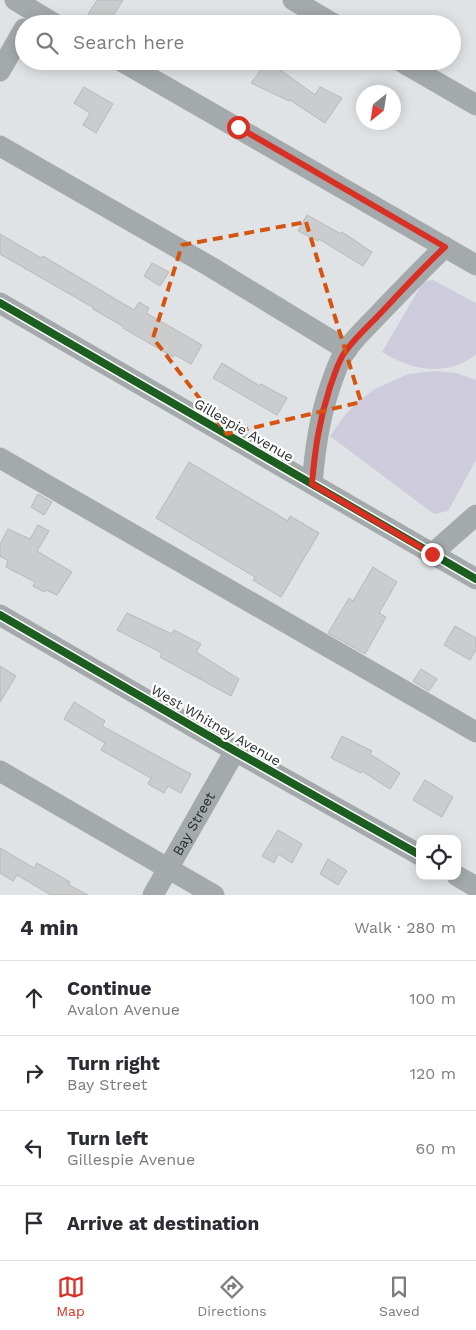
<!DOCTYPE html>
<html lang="en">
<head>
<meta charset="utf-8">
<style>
	body { margin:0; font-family:"Work Sans",sans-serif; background:#f2f2f3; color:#2b2b33 }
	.controls { position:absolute; right:15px; bottom:15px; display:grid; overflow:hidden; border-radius:10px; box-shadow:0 2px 12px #0003 }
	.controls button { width:45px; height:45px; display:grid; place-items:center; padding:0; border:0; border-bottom:1px solid #e1e1e2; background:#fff; color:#2b2b33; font:25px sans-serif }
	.compass { position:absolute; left:356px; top:85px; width:45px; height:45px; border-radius:50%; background:#fff; box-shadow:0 2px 12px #0003; rotate:210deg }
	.stop { position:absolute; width:15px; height:15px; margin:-11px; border:4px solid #d93025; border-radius:50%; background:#fff }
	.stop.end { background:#d93025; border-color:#fff; box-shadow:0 1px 5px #0008 }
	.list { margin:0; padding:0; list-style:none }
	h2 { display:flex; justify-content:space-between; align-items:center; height:65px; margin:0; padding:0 20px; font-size:21px }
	h2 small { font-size:16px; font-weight:400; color:#7c7c81 }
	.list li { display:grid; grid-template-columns:32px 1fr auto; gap:15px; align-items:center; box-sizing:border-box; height:75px; padding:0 20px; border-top:1px solid #e1e1e2 }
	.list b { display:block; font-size:19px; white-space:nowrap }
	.list p { margin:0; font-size:16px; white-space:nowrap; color:#7c7c81 }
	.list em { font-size:16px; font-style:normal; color:#7c7c81 }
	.icon { flex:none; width:28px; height:28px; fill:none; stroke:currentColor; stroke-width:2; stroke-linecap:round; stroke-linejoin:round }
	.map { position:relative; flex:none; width:476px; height:895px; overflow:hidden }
	.search { position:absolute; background:#fff; box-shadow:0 2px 12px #0003; left:15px; right:15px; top:15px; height:55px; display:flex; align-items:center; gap:12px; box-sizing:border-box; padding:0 18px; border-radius:28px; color:#7c7c81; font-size:19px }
	.sheet { height:365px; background:#fff }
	nav { display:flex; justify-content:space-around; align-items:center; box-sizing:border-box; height:70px; border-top:1px solid #e1e1e2; background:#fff; font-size:14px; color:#7c7c81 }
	nav a { display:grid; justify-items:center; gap:2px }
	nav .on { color:#d93025 }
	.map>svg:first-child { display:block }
	.garden { fill:#cdcbdc }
	.building { fill:#cbccce; stroke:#b6b8ba }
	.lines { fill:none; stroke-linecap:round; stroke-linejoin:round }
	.minor { stroke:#a4aaab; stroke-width:21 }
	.cycleway-casing { stroke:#fff; stroke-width:11 }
	.cycleway { stroke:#1b5e20; stroke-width:8 }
	.route { stroke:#d93025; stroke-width:6 }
	.marked { fill:none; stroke:#d5540f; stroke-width:4; stroke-dasharray:10 6; stroke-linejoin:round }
	.labels { text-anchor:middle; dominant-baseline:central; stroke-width:4.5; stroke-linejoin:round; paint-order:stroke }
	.street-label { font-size:14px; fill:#292b2d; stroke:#fff }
</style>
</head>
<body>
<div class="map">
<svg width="476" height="895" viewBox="0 0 476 895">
	<rect width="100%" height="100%" fill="#e0e3e5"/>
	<!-- garden -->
	<path class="garden" d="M 433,280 L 476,303 L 476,355 C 469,359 462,364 454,366 C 429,374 403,365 382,352 L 423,282 Z
		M 434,371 L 456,373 L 476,380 L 476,460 L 448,511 L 434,514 L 330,436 L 345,415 L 358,401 L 375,389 L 408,374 Z"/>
	<!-- building -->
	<path class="building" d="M 97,0 L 123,0 L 108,24 L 82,24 Z
		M 268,61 L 315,95 L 320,87 L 342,98 L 325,123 L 290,100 L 289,101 L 251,83 Z
		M 84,87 L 113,104 L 96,133 L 83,125 L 90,113 L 74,103 Z
		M 307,215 L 341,234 L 342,232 L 372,252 L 363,266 L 319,239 L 318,241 L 298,231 Z
		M 0,234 L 41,258 L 43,256 L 134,310 L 139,302 L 149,308 L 146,313 L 202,345 L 191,364 L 175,355 L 173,357 L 123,328 L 124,327 L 93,309 L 94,308 L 0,254 Z
		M 152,263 L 169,272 L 160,286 L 144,276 Z
		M 222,363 L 260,386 L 261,384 L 287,398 L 277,415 L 213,378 Z
		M 189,462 L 288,521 L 290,516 L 319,533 L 281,597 L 253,580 L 255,577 L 156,518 Z
		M 38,494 L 52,502 L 44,515 L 31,507 Z
		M 38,525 L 49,531 L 37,551 L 72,572 L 57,595 L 46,590 L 44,592 L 33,586 L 35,582 L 6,567 L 8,561 L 0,556 L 0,544 L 8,529 L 30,539 Z
		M 373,567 L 397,582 L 379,613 L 386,617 L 365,654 L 328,633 L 349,598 L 353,601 Z
		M 127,613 L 172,634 L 174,630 L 201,644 L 196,652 L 239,679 L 231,696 L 160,657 L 162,653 L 117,630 Z
		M 455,626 L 476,638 L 476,650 L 470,660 L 444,645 Z
		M 0,666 L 16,676 L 0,702 Z
		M 421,669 L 437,679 L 429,691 L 413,681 Z
		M 74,702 L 105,721 L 102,726 L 191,774 L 181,793 L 168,786 L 164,793 L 148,784 L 151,778 L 101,750 L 105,743 L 64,719 Z
		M 342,736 L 372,751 L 370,754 L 400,773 L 390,789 L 362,771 L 361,773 L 331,758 Z
		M 425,780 L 453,797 L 442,817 L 413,800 Z
		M 278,830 L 302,844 L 292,863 L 278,854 L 274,863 L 262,856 Z
		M 0,848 L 34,868 L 37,863 L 70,882 L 69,885 L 88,895 L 51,895 L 17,875 L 13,881 L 0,873 Z
		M 328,859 L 347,871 L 338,885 L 320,874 Z"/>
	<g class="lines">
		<!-- minor -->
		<g class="minor">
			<path d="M 15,0 L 55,24"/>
			<path d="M 293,0 L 334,24"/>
			<path d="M 121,61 L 476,265"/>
			<path d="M 400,61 L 476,105"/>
			<path d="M 0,71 L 24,29"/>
			<path d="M 0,146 L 211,267 L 347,350"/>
			<path d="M 0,303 L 476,579"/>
			<path d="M 0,458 L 476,732"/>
			<path d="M 312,484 C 315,451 319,419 330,387 C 334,376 337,365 343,355 C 352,340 366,328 378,315 C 400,292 422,269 445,247"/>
			<path d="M 432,554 L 476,515"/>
			<path d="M 0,615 L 235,751 L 420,855"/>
			<path d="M 0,771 L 214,895"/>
			<path d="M 457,876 L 476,887"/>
			<path id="s1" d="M 153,895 L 235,751"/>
		</g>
		<defs>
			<path id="cycleway" d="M 0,303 L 476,579
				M 0,615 L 235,751 L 420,855"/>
		</defs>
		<!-- cycleway casing -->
		<use href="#cycleway" class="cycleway-casing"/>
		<!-- cycleway -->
		<use href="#cycleway" class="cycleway"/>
	</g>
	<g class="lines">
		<!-- route -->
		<path class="route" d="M 238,127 L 445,247 C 420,270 399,294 376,318 C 364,330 352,341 343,355 C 337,365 334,376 330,387 C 319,421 315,449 312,484 L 432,554"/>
	</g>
	<!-- marked area -->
	<path class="marked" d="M 306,222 L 361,402 L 227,434 L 153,338 L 182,245 Z"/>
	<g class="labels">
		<!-- street labels -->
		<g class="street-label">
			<text transform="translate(244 430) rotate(30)">Gillespie Avenue</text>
			<text transform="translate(216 725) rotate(30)">West Whitney Avenue</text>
			<text stroke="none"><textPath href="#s1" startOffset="82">Bay Street</textPath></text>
		</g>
	</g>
</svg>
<div class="controls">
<button><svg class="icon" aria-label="locate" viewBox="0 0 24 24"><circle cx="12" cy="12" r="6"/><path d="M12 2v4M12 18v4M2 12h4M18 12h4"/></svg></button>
</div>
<svg class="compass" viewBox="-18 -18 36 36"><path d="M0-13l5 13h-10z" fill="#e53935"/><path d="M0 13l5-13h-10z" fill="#7c7c81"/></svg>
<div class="stop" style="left:238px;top:127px"></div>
<div class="stop end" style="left:432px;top:554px"></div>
<div class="search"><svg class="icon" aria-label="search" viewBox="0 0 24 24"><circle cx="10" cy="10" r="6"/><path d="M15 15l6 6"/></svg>Search here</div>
</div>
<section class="sheet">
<h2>4 min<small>Walk · 280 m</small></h2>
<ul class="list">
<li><svg class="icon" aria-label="ahead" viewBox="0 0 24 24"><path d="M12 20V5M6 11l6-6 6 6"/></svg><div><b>Continue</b><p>Avalon Avenue</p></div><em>100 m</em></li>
<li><svg class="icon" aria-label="right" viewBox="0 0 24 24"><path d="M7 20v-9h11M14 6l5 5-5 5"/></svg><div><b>Turn right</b><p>Bay Street</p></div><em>120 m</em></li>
<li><svg class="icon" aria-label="left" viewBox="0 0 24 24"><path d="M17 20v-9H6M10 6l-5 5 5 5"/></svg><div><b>Turn left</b><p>Gillespie Avenue</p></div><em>60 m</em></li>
<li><svg class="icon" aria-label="arrive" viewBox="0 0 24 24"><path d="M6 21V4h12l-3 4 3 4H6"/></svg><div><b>Arrive at destination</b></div></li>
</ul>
</section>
<nav>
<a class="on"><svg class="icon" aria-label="map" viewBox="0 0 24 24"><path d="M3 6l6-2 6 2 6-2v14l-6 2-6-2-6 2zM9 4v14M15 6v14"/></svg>Map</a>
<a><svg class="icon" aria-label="directions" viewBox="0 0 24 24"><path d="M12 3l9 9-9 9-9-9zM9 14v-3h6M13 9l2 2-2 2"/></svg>Directions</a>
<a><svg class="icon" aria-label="saved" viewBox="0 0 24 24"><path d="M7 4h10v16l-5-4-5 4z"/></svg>Saved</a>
</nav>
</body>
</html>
